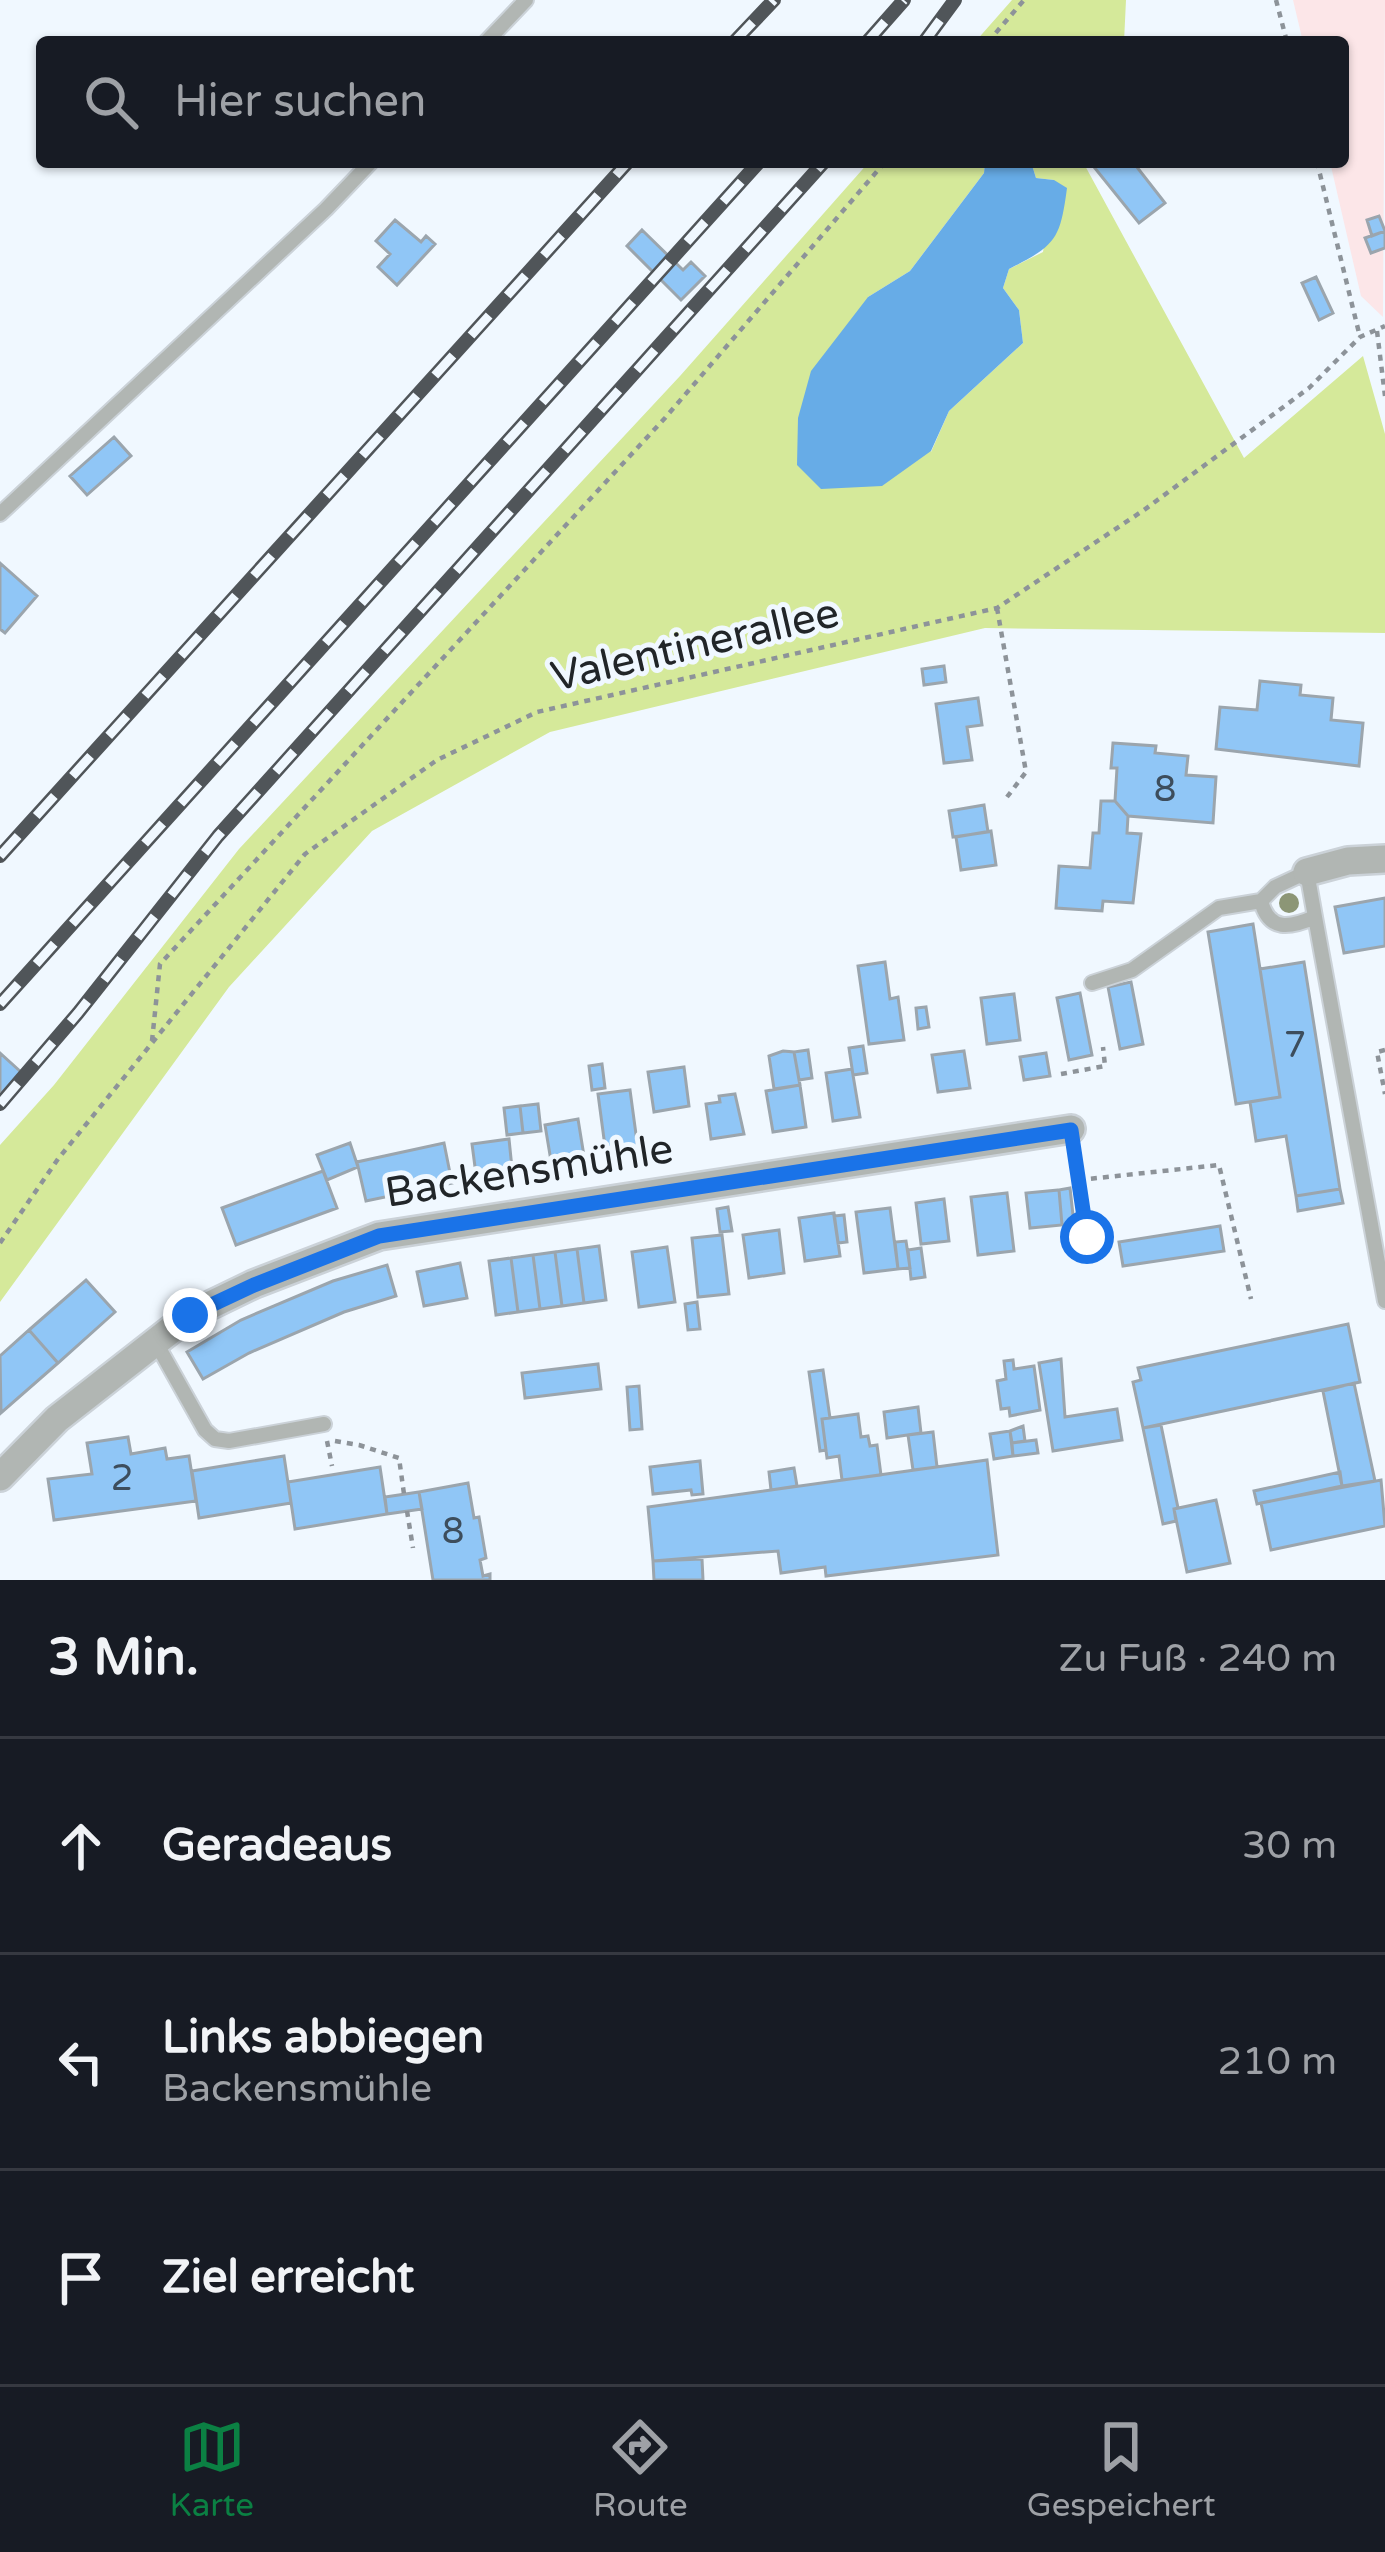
<!DOCTYPE html>
<html lang="de">
<head>
<meta charset="utf-8">
<style>
	body { margin:0; font-family:"Varela Round",sans-serif; background:#242831; color:#f1f3f6 }
	.stop { position:absolute; width:36px; height:36px; margin:-27px; border:9px solid #1a73e8; border-radius:50%; background:#fff }
	.stop.end { background:#1a73e8; border-color:#fff; box-shadow:0 3px 12px #0008 }
	.list { margin:0; padding:0; list-style:none }
	h2 { display:flex; justify-content:space-between; align-items:center; height:156px; margin:0; padding:0 48px; font-size:51px }
	h2 small { font-size:39px; font-weight:400; color:#9ea1a6 }
	.list li { display:grid; grid-template-columns:78px 1fr auto; gap:36px; align-items:center; box-sizing:border-box; height:216px; padding:0 48px; border-top:3px solid #363941 }
	.list b { display:block; font-size:45px; white-space:nowrap }
	.list p { margin:0; font-size:39px; white-space:nowrap; color:#9ea1a6 }
	.list em { font-size:39px; font-style:normal; color:#9ea1a6 }
	.icon { flex:none; width:66px; height:66px; fill:none; stroke:currentColor; stroke-width:2; stroke-linecap:round; stroke-linejoin:round }
	.map { position:relative; flex:none; width:1385px; height:1580px; overflow:hidden }
	.search { position:absolute; background:#171b24; box-shadow:0 3px 9px #0004; left:36px; right:36px; top:36px; height:132px; display:flex; align-items:center; gap:30px; box-sizing:border-box; padding:0 42px; border-radius:12px; color:#9ea1a6; font-size:45px }
	.sheet { height:804px; background:#171b24 }
	nav { display:flex; justify-content:space-around; align-items:center; box-sizing:border-box; height:168px; border-top:3px solid #363941; background:#171b24; font-size:33px; color:#9ea1a6 }
	nav a { display:grid; justify-items:center; gap:6px }
	nav .on { color:#0b8043 }
	.map>svg:first-child { display:block }
	.education { fill:#fce6e8 }
	.green { fill:#d5e99a }
	.water { fill:#67ace7 }
	.building { fill:#90c6f6; stroke:#9ba5ad; stroke-width:3 }
	.lines { fill:none; stroke-linecap:round; stroke-linejoin:round }
	.service-casing { stroke:#cbd2d8; stroke-width:18 }
	.minor-casing { stroke:#cbd2d8; stroke-width:32 }
	.path { stroke:#8d9399; stroke-width:4.5; stroke-dasharray:6 6; stroke-linecap:butt }
	.service { stroke:#b1b6b3; stroke-width:14 }
	.minor { stroke:#b1b6b3; stroke-width:27 }
	.rail-casing { stroke:#505559; stroke-width:14 }
	.rail { stroke:#f0f8ff; stroke-width:9; stroke-dasharray:27; stroke-linecap:butt }
	.tree { fill:#8c9676 }
	.route { stroke:#1a73e8; stroke-width:15 }
	.labels { text-anchor:middle; dominant-baseline:central; stroke-width:10; stroke-linejoin:round; paint-order:stroke }
	.number-label { font-size:36px; fill:#3d4d5c }
	.street-label { font-size:42px; fill:#212528; stroke:#f0f8ff }
</style>
</head>
<body>
<div class="map">
<svg width="1385" height="1580" viewBox="0 0 1385 1580">
	<rect width="100%" height="100%" fill="#f0f8ff"/>
	<!-- education -->
	<path class="education" d="M 1293,0 L 1385,0 L 1383,317 L 1361,296 L 1330,162 L 1343,162 L 1343,42 L 1303,42 Z"/>
	<!-- green -->
	<path class="green" d="M 1012,0 L 1126,0 L 1124,42 L 975,42 Z
		M 869,162 L 985,162 L 984,173 L 910,271 L 868,297 L 931,452 L 949,411 L 1023,343 L 1019,310 L 1003,288 L 1009,269 L 1043,252 L 1054,180 L 1036,178 L 1031,162 L 1083,162 L 1244,458 L 1363,356 L 1385,434 L 1385,633 L 985,628 L 550,732 L 372,831 L 229,987 L 0,1302 L 0,1145 L 54,1085 L 239,849 L 680,376 Z"/>
	<!-- water -->
	<path class="water" d="M 985,162 L 1031,162 L 1036,178 L 1054,180 L 1067,188 C 1060,240 1056,245 1009,269 L 1003,288 L 1019,310 L 1023,343 L 949,411 L 931,451 L 882,486 L 821,489 L 797,465 L 798,418 L 811,371 L 868,297 L 910,271 L 984,173 Z"/>
	<!-- building -->
	<path class="building" d="M 1090,162 L 1133,162 L 1165,203 L 1139,223 Z
		M 1379,216 L 1385,231 L 1372,236 L 1367,220 Z
		M 395,220 L 421,242 L 426,236 L 435,244 L 397,285 L 378,267 L 390,254 L 376,241 Z
		M 642,230 L 683,270 L 691,262 L 705,276 L 681,300 L 627,246 Z
		M 1385,231 L 1385,248 L 1371,253 L 1365,238 Z
		M 1316,277 L 1333,313 L 1319,320 L 1302,283 Z
		M 114,437 L 131,456 L 87,495 L 70,476 Z
		M 0,563 L 37,596 L 5,633 L 0,629 Z
		M 944,666 L 946,682 L 924,685 L 922,669 Z
		M 1260,681 L 1301,685 L 1300,695 L 1333,698 L 1331,720 L 1363,723 L 1359,766 L 1216,749 L 1220,707 L 1257,710 Z
		M 978,698 L 982,725 L 967,727 L 972,760 L 944,763 L 936,704 Z
		M 1113,743 L 1156,746 L 1155,753 L 1188,756 L 1186,775 L 1216,777 L 1213,823 L 1128,816 L 1115,801 L 1117,768 L 1111,768 Z
		M 1101,801 L 1115,801 L 1128,816 L 1127,833 L 1141,834 L 1133,903 L 1103,901 L 1102,911 L 1056,908 L 1059,866 L 1090,868 L 1093,833 L 1099,833 Z
		M 984,805 L 988,832 L 953,837 L 949,811 Z
		M 991,831 L 996,865 L 961,870 L 956,837 Z
		M 1385,898 L 1385,946 L 1344,953 L 1335,907 Z
		M 1253,924 L 1280,1097 L 1236,1104 L 1208,932 Z
		M 885,962 L 890,999 L 898,997 L 904,1040 L 869,1044 L 858,966 Z
		M 1304,962 L 1340,1189 L 1296,1196 L 1286,1136 L 1256,1141 L 1250,1102 L 1280,1097 L 1260,969 Z
		M 1131,982 L 1143,1044 L 1120,1049 L 1108,987 Z
		M 1080,993 L 1092,1055 L 1069,1060 L 1057,998 Z
		M 1014,994 L 1020,1040 L 987,1044 L 981,998 Z
		M 926,1007 L 929,1027 L 918,1029 L 916,1008 Z
		M 863,1046 L 867,1073 L 853,1075 L 849,1048 Z
		M 808,1050 L 812,1078 L 799,1080 L 794,1052 Z
		M 783,1051 L 794,1052 L 800,1085 L 774,1089 L 769,1056 Z
		M 964,1051 L 970,1088 L 938,1092 L 932,1055 Z
		M 0,1053 L 21,1072 L 0,1095 Z
		M 1046,1053 L 1050,1076 L 1024,1080 L 1020,1057 Z
		M 602,1064 L 605,1088 L 592,1090 L 589,1066 Z
		M 684,1067 L 689,1106 L 654,1112 L 648,1072 Z
		M 852,1069 L 860,1117 L 833,1121 L 826,1073 Z
		M 800,1085 L 806,1127 L 773,1132 L 766,1091 Z
		M 630,1090 L 638,1149 L 606,1154 L 598,1094 Z
		M 735,1094 L 744,1134 L 711,1139 L 706,1104 L 720,1102 L 719,1096 Z
		M 538,1104 L 541,1131 L 523,1133 L 520,1106 Z
		M 520,1106 L 523,1133 L 507,1135 L 504,1108 Z
		M 578,1119 L 584,1156 L 551,1161 L 545,1125 Z
		M 509,1139 L 513,1178 L 477,1182 L 472,1144 Z
		M 350,1143 L 358,1167 L 327,1180 L 317,1155 Z
		M 444,1143 L 452,1183 L 366,1201 L 357,1162 Z
		M 323,1171 L 337,1208 L 236,1245 L 222,1208 Z
		M 1070,1188 L 1074,1224 L 1062,1225 L 1059,1190 Z
		M 1340,1189 L 1343,1203 L 1298,1211 L 1296,1196 Z
		M 1059,1190 L 1062,1225 L 1030,1228 L 1026,1193 Z
		M 1007,1193 L 1014,1251 L 978,1255 L 971,1197 Z
		M 944,1199 L 949,1241 L 921,1244 L 916,1203 Z
		M 728,1207 L 732,1231 L 720,1232 L 717,1209 Z
		M 890,1208 L 898,1269 L 864,1273 L 856,1212 Z
		M 834,1213 L 840,1256 L 805,1261 L 799,1218 Z
		M 844,1215 L 847,1242 L 838,1243 L 834,1216 Z
		M 1220,1226 L 1224,1251 L 1123,1266 L 1119,1242 Z
		M 779,1230 L 784,1273 L 749,1278 L 743,1235 Z
		M 722,1235 L 729,1294 L 698,1297 L 692,1238 Z
		M 906,1241 L 910,1268 L 898,1269 L 895,1242 Z
		M 599,1246 L 606,1300 L 584,1303 L 577,1249 Z
		M 667,1247 L 675,1302 L 639,1307 L 632,1252 Z
		M 921,1248 L 925,1277 L 911,1279 L 908,1250 Z
		M 577,1249 L 584,1303 L 562,1306 L 555,1252 Z
		M 555,1252 L 562,1306 L 540,1309 L 533,1255 Z
		M 533,1255 L 540,1309 L 518,1312 L 511,1258 Z
		M 511,1258 L 518,1312 L 496,1315 L 489,1261 Z
		M 460,1263 L 467,1298 L 424,1306 L 417,1272 Z
		M 387,1265 L 396,1296 L 344,1312 L 249,1353 L 203,1379 L 187,1352 L 241,1320 L 333,1281 Z
		M 86,1280 L 115,1312 L 58,1363 L 29,1330 Z
		M 697,1302 L 700,1329 L 688,1330 L 685,1304 Z
		M 1348,1324 L 1360,1382 L 1143,1428 L 1133,1382 L 1141,1380 L 1138,1368 Z
		M 29,1330 L 58,1363 L 1,1413 L 0,1356 Z
		M 1061,1359 L 1065,1417 L 1117,1409 L 1122,1440 L 1053,1451 L 1039,1363 Z
		M 1013,1360 L 1014,1369 L 1034,1366 L 1040,1410 L 1010,1416 L 1009,1408 L 1001,1409 L 997,1381 L 1006,1379 L 1004,1361 Z
		M 598,1364 L 601,1389 L 525,1398 L 522,1373 Z
		M 823,1370 L 830,1418 L 822,1419 L 826,1450 L 820,1451 L 809,1372 Z
		M 1354,1383 L 1375,1481 L 1342,1486 L 1323,1391 Z
		M 639,1386 L 642,1429 L 630,1430 L 627,1387 Z
		M 918,1407 L 921,1433 L 887,1438 L 884,1412 Z
		M 858,1414 L 861,1437 L 868,1436 L 870,1446 L 877,1445 L 881,1475 L 842,1480 L 839,1456 L 827,1458 L 822,1419 Z
		M 1161,1425 L 1178,1508 L 1174,1509 L 1176,1521 L 1163,1524 L 1143,1428 Z
		M 1023,1426 L 1025,1441 L 1012,1443 L 1010,1431 Z
		M 1010,1431 L 1013,1456 L 994,1459 L 990,1434 Z
		M 933,1432 L 937,1467 L 913,1470 L 908,1435 Z
		M 128,1437 L 131,1454 L 165,1448 L 167,1459 L 189,1456 L 196,1501 L 54,1520 L 48,1479 L 92,1474 L 87,1443 Z
		M 1036,1440 L 1038,1453 L 1013,1456 L 1012,1443 Z
		M 284,1456 L 291,1503 L 199,1518 L 192,1471 Z
		M 987,1460 L 998,1555 L 826,1576 L 825,1567 L 781,1573 L 778,1551 L 653,1561 L 648,1507 Z
		M 700,1461 L 703,1494 L 692,1495 L 691,1490 L 653,1494 L 650,1467 Z
		M 380,1467 L 387,1514 L 295,1529 L 288,1482 Z
		M 794,1468 L 797,1486 L 771,1490 L 769,1472 Z
		M 1340,1472 L 1342,1486 L 1257,1504 L 1254,1491 Z
		M 1381,1480 L 1385,1526 L 1271,1550 L 1261,1503 Z
		M 468,1483 L 474,1518 L 479,1517 L 486,1558 L 480,1560 L 483,1576 L 490,1574 L 490,1580 L 433,1580 L 419,1492 Z
		M 419,1492 L 422,1509 L 387,1514 L 385,1497 Z
		M 1216,1500 L 1230,1563 L 1187,1572 L 1174,1509 Z
		M 702,1559 L 703,1580 L 654,1580 L 653,1561 Z"/>
	<g class="lines">
		<defs>
			<path id="service" d="M 486,42 L 526,0
				M 0,514 L 326,209 L 371,162
				M 1315,917 L 1385,1301
				M 1092,983 L 1132,970 L 1219,908 L 1261,901 L 1275,887 L 1307,872 L 1315,917 C 1290,928 1269,932 1261,901
				M 155,1341 L 205,1430 L 215,1439 L 229,1441 L 324,1424"/>
			<path id="minor" d="M 1307,872 L 1348,861 L 1385,859
				M 0,1477 L 57,1419 L 190,1315 L 254,1284 L 379,1236 L 1071,1129"/>
		</defs>
		<!-- service casing -->
		<use href="#service" class="service-casing"/>
		<!-- minor casing -->
		<use href="#minor" class="minor-casing"/>
		<!-- path -->
		<path class="path" d="M 1276,0 L 1287,42
			M 988,42 L 1024,0
			M 1317,162 L 1360,337
			M 1377,331 L 1385,396
			M 997,608 L 1026,772 L 1007,797
			M 152,1041 L 160,964 L 665,418 L 885,162
			M 1385,1050 L 1377,1052 L 1385,1094
			M 1061,1074 L 1105,1066 L 1103,1047
			M 1076,1159 L 1087,1237
			M 1079,1180 L 1219,1165 L 1251,1299
			M 0,1243 L 58,1159 L 305,854 L 437,760 L 537,712 L 997,608 L 1144,510 L 1309,388 L 1360,337 L 1385,326
			M 327,1441 L 332,1466
			M 335,1441 L 359,1445 L 399,1458 L 404,1494
			M 407,1511 L 413,1548"/>
		<!-- service -->
		<use href="#service" class="service"/>
		<!-- minor -->
		<use href="#minor" class="minor"/>
		<defs>
			<path id="rail" d="M 734,42 L 774,0
				M 867,42 L 904,0
				M 924,42 L 955,0
				M 0,856 L 628,162
				M 0,1004 L 759,162
				M 0,1104 L 78,1013 L 218,836 L 824,162"/>
		</defs>
		<!-- rail casing -->
		<use href="#rail" class="rail-casing"/>
		<!-- rail -->
		<use href="#rail" class="rail"/>
	</g>
	<!-- trees -->
	<circle class="tree" cx="1289" cy="903" r="10"/>
	<g class="lines">
		<!-- route -->
		<path class="route" d="M 190,1315 L 254,1285 L 379,1236 L 1071,1130 L 1087,1237"/>
	</g>
	<g class="labels">
		<!-- number labels -->
		<g class="number-label">
			<text x="1165" y="789">8</text>
			<text x="1295" y="1045">7</text>
			<text x="122" y="1478">2</text>
			<text x="453" y="1531">8</text>
		</g>
		<!-- street labels -->
		<g class="street-label">
			<text transform="translate(695 645) rotate(-13)">Valentinerallee</text>
			<text transform="translate(529 1171) rotate(-9)">Backensmühle</text>
		</g>
	</g>
</svg>
<div class="stop" style="left:1087px;top:1237px"></div>
<div class="stop end" style="left:190px;top:1315px"></div>
<div class="search"><svg class="icon" aria-label="search" viewBox="0 0 24 24"><circle cx="10" cy="10" r="6"/><path d="M15 15l6 6"/></svg>Hier suchen</div>
</div>
<section class="sheet">
<h2>3 Min.<small>Zu Fuß · 240 m</small></h2>
<ul class="list">
<li><svg class="icon" aria-label="ahead" viewBox="0 0 24 24"><path d="M12 20V5M6 11l6-6 6 6"/></svg><div><b>Geradeaus</b></div><em>30 m</em></li>
<li><svg class="icon" aria-label="left" viewBox="0 0 24 24"><path d="M17 20v-9H6M10 6l-5 5 5 5"/></svg><div><b>Links abbiegen</b><p>Backensmühle</p></div><em>210 m</em></li>
<li><svg class="icon" aria-label="arrive" viewBox="0 0 24 24"><path d="M6 21V4h12l-3 4 3 4H6"/></svg><div><b>Ziel erreicht</b></div></li>
</ul>
</section>
<nav>
<a class="on"><svg class="icon" aria-label="map" viewBox="0 0 24 24"><path d="M3 6l6-2 6 2 6-2v14l-6 2-6-2-6 2zM9 4v14M15 6v14"/></svg>Karte</a>
<a><svg class="icon" aria-label="directions" viewBox="0 0 24 24"><path d="M12 3l9 9-9 9-9-9zM9 14v-3h6M13 9l2 2-2 2"/></svg>Route</a>
<a><svg class="icon" aria-label="saved" viewBox="0 0 24 24"><path d="M7 4h10v16l-5-4-5 4z"/></svg>Gespeichert</a>
</nav>
</body>
</html>
